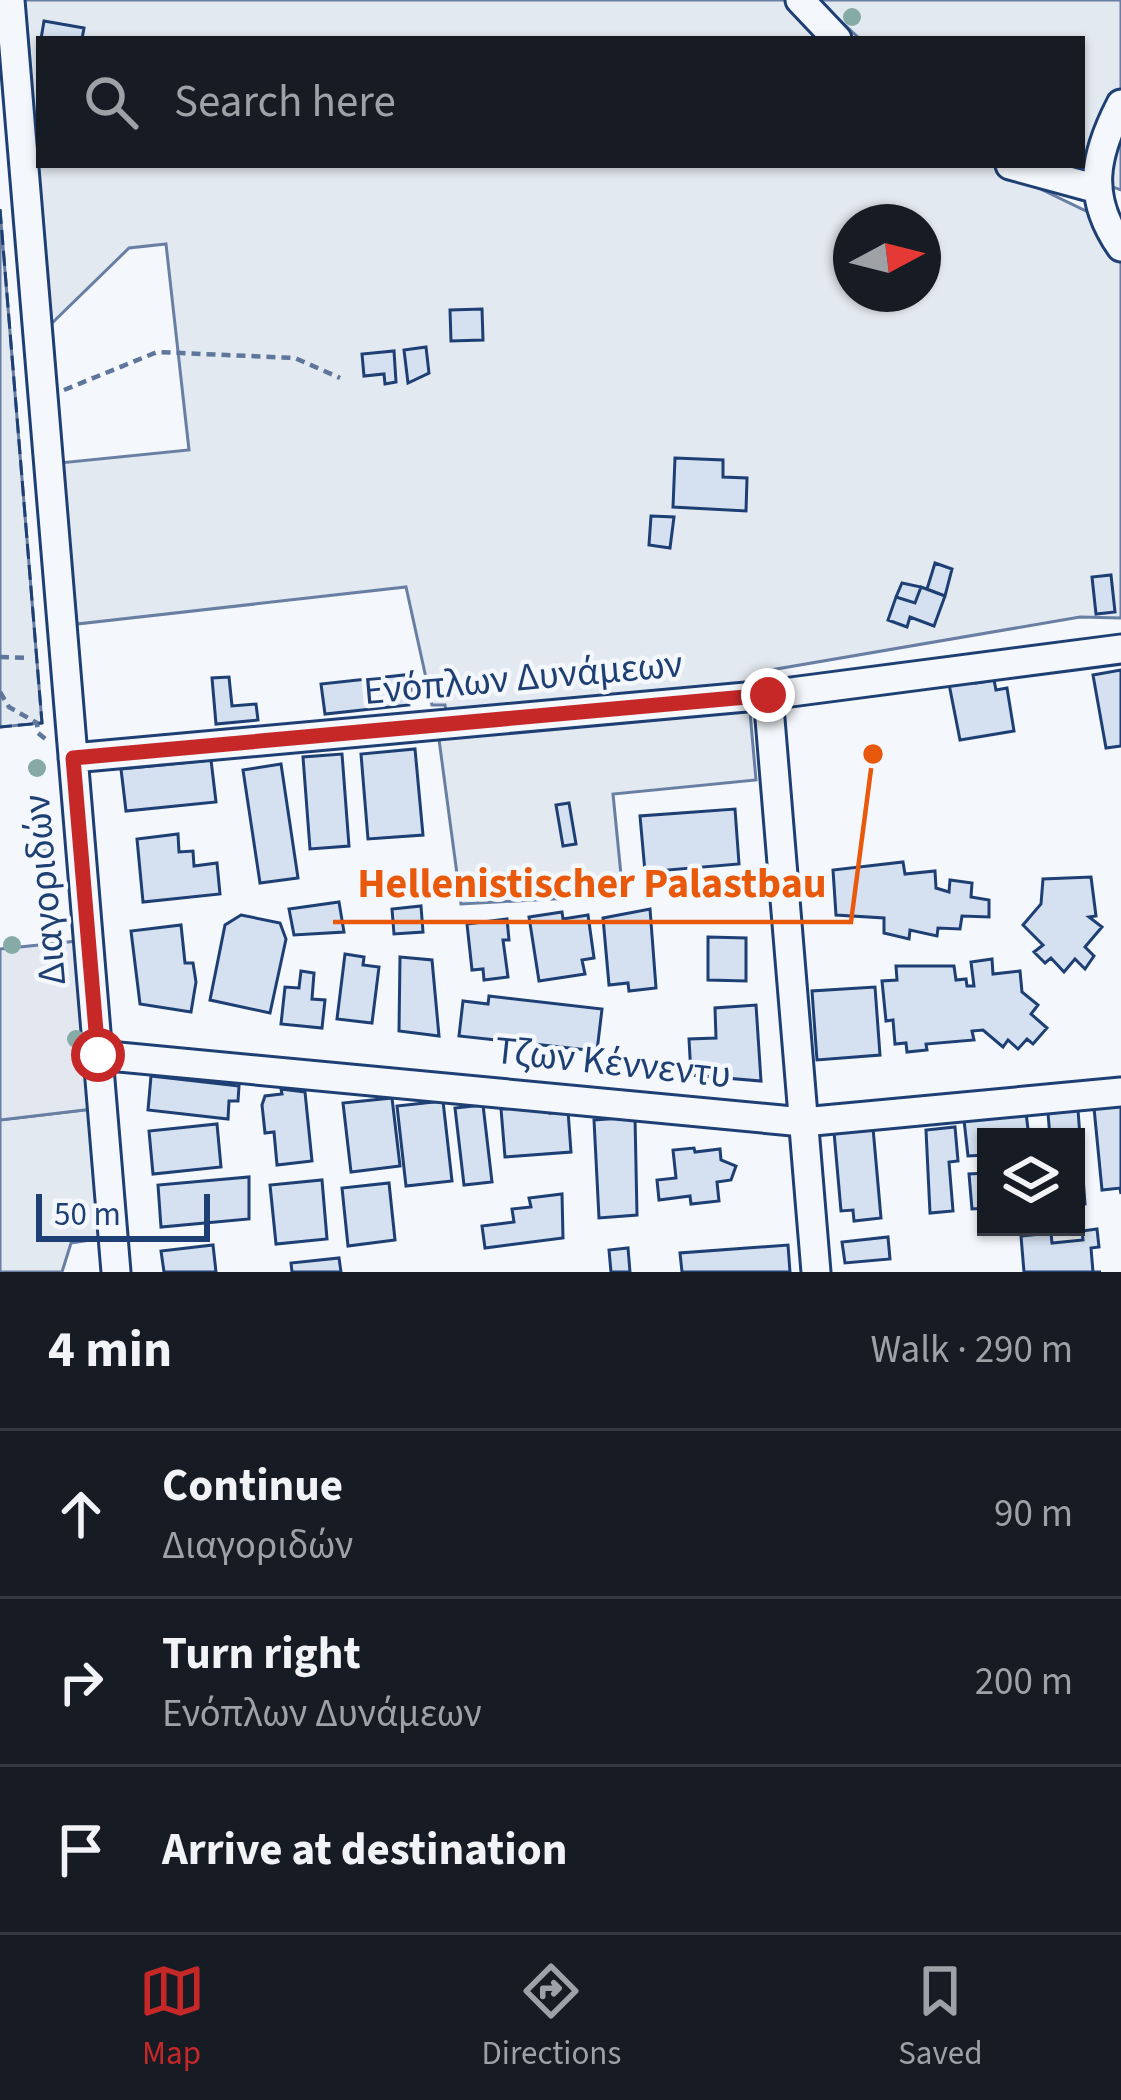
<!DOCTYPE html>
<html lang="en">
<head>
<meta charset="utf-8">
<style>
	body { margin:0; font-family:"Source Sans 3",sans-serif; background:#242831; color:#f1f3f6 }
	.controls { position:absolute; right:36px; bottom:36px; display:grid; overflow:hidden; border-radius:0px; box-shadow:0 3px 9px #0004 }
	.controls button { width:108px; height:108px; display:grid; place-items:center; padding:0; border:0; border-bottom:3px solid #363941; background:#171b24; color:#f1f3f6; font:60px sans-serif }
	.compass { position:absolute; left:833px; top:204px; width:108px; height:108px; border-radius:50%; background:#171b24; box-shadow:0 3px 9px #0004; rotate:83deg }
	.scale { position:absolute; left:36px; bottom:30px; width:174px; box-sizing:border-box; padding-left:12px; border:6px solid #1d3f73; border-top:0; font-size:33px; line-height:42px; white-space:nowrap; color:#1d3f73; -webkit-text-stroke:9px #f4f7fb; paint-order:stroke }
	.stop { position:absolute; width:36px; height:36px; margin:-27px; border:9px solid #c62828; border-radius:50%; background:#fff }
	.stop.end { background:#c62828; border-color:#fff; box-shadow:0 3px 12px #0008 }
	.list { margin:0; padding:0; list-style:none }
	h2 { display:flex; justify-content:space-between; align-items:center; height:156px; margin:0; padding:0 48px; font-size:51px }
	h2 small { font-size:39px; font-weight:400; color:#9ea1a6 }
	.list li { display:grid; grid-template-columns:78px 1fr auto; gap:36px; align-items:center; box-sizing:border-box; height:168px; padding:0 48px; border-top:3px solid #363941 }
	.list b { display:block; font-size:45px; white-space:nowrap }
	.list p { margin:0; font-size:39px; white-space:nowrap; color:#9ea1a6 }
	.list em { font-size:39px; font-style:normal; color:#9ea1a6 }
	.icon { flex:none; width:66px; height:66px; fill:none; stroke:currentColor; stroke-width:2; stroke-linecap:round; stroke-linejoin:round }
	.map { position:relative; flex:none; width:1121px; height:1272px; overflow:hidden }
	.search { position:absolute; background:#171b24; box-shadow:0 3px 9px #0004; left:36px; right:36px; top:36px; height:132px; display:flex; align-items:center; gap:30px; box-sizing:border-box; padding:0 42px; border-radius:0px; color:#9ea1a6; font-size:45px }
	.sheet { height:660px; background:#171b24 }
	nav { display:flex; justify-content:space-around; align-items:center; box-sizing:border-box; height:168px; border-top:3px solid #363941; background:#171b24; font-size:33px; color:#9ea1a6 }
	nav a { display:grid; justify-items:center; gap:6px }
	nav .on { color:#c62828 }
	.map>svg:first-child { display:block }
	.green { fill:#e3e9f0; stroke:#687fa3; stroke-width:3; fill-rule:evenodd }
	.parking { fill:#e3e8f0; stroke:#687fa3; stroke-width:3 }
	.building { fill:#d5e0f0; stroke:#1d3f73; stroke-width:3 }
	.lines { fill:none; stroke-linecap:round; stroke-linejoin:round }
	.minor-casing { stroke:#1d3f73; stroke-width:33 }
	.path { stroke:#5e769c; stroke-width:4.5; stroke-dasharray:9 6; stroke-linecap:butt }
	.minor { stroke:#f4f7fb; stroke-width:27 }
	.fence { stroke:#1d3f73; stroke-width:3; stroke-dasharray:15 6; stroke-linecap:butt }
	.tree { fill:#86aba6 }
	.route { stroke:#c62828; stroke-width:15 }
	.labels { text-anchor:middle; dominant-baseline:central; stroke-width:9; stroke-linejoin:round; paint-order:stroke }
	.street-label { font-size:39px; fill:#1d3f73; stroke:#f4f7fb }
	.leader { fill:none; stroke:#e8590c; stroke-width:4.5 }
	.callout-dot { fill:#e8590c; stroke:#f4f7fb; stroke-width:4.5 }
	.callout-label { font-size:42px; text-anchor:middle; font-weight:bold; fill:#e8590c; stroke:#f4f7fb; stroke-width:9; stroke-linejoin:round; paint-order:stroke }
</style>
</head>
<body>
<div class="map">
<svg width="1121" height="1272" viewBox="0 0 1121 1272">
	<rect width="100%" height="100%" fill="#f4f7fb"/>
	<!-- green -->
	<path class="green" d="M 20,0 L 794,0 L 829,39 L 39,39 L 39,165 L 991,165 L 1092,214 L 1121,262 L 1121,618 L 1080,617 L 765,671 L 751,685 L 447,715 L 445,705 L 432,705 L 406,587 L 77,624 L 59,463 L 189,450 L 166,244 L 129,248 L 48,327 ZM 851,222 L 923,222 L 923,294 L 851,294 Z
		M 818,0 L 1121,0 L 1121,190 L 1054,165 L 1082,165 L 1082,39 L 860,39 Z
		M 0,210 L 42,723 L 0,727 Z
		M 749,701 L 756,780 L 613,794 L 623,895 L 461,904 L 438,732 Z
		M 93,1109 L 104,1238 L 71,1243 L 62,1272 L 0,1272 L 0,1120 Z"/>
	<!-- parking -->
	<path class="parking" d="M 78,941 L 93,1109 L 0,1120 L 0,949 Z"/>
	<!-- building -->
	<path class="building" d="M 44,21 L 84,28 L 82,39 L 41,39 Z
		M 482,309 L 483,340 L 451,341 L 450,310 Z
		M 426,347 L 429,373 L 408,383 L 404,350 Z
		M 394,351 L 396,382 L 385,384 L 384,374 L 364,376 L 362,354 Z
		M 675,458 L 723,460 L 723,477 L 747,478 L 746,511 L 673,507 Z
		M 651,516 L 674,517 L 670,548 L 649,545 Z
		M 935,563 L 952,569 L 945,596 L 927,589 Z
		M 1111,575 L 1115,612 L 1096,614 L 1092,577 Z
		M 902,583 L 921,587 L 915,603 L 896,597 Z
		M 921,587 L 945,596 L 934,626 L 910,617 L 907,627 L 888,620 L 896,597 L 915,603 Z
		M 1121,670 L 1121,746 L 1106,748 L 1093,675 Z
		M 413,674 L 409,705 L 325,714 L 321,684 Z
		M 974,674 L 976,683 L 994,680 L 996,690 L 1007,688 L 1014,731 L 960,740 L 948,679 Z
		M 229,677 L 232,706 L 256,704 L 258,720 L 216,724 L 212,678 Z
		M 415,749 L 423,835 L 368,839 L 361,754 Z
		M 342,754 L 349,846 L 310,849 L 303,757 Z
		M 211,760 L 216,802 L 126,811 L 121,769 Z
		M 281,764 L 298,878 L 260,883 L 243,770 Z
		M 569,803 L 576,844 L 563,846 L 556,805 Z
		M 735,809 L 739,864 L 645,872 L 640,816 Z
		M 178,834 L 179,852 L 193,851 L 194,866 L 217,863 L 220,894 L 143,902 L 137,839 Z
		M 903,862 L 905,874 L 935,871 L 936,888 L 949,892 L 950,880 L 972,883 L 971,897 L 989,900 L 989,917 L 962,916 L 960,929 L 938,928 L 937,936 L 910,930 L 909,939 L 884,933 L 884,918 L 836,915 L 833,870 Z
		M 1091,877 L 1096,916 L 1089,917 L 1102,927 L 1085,947 L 1094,956 L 1085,969 L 1075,959 L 1064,972 L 1051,958 L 1045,963 L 1034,952 L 1043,945 L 1023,925 L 1041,904 L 1043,879 Z
		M 339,902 L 344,932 L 294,935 L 289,909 Z
		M 421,906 L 423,932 L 394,934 L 392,909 Z
		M 650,909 L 656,988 L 629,991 L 628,983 L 609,985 L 603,918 Z
		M 562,912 L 563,919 L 588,915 L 594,958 L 582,960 L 585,974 L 539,981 L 529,917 Z
		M 241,915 L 280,923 L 286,939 L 270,1013 L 210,1000 L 225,925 Z
		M 507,919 L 509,940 L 503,940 L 508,977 L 484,980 L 483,969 L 472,970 L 467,924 Z
		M 181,925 L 185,963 L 193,963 L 196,982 L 191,1012 L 140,1004 L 131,931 Z
		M 708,937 L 746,938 L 746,981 L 708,980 Z
		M 345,954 L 364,957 L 363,965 L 379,967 L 372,1023 L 337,1019 Z
		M 400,957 L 432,960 L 439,1036 L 399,1031 Z
		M 992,959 L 993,974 L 1020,971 L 1022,992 L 1038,1005 L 1031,1014 L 1047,1028 L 1033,1044 L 1027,1039 L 1018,1049 L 1008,1040 L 1003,1047 L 983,1030 L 972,1031 L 974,1040 L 926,1044 L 927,1050 L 907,1052 L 906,1043 L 895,1044 L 893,1020 L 886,1021 L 882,981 L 897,980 L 896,966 L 954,966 L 956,980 L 966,979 L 967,986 L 974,986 L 971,962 Z
		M 301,971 L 314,973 L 312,999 L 325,1000 L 322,1028 L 281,1024 L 285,987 L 299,988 Z
		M 875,987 L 880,1055 L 817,1060 L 812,991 Z
		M 489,996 L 602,1009 L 597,1051 L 459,1036 L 463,1001 L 488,1004 Z
		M 756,1005 L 761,1081 L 691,1075 L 689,1039 L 716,1038 L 715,1008 Z
		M 151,1076 L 239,1086 L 238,1101 L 229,1101 L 228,1119 L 148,1110 Z
		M 281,1089 L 305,1092 L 312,1161 L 277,1165 L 274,1132 L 265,1133 L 262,1105 L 265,1096 L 282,1094 Z
		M 392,1098 L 400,1166 L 351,1172 L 343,1103 Z
		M 443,1101 L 452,1181 L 406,1186 L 397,1106 Z
		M 483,1105 L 492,1182 L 464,1185 L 455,1108 Z
		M 1121,1105 L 1121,1194 L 1120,1188 L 1102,1190 L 1094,1108 Z
		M 549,1106 L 550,1113 L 568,1111 L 571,1152 L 505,1157 L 501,1109 Z
		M 1078,1110 L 1085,1204 L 1076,1205 L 1076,1137 L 1050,1137 L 1048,1113 Z
		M 1026,1113 L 1029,1137 L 986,1137 L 986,1155 L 968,1156 L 964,1120 Z
		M 635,1117 L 637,1215 L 599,1218 L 594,1120 Z
		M 217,1124 L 221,1167 L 153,1174 L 149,1131 Z
		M 955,1127 L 958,1161 L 949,1162 L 953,1211 L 930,1213 L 926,1130 Z
		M 873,1128 L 881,1218 L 854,1221 L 853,1210 L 841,1211 L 834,1132 Z
		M 694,1148 L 695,1152 L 720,1149 L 721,1160 L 736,1166 L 731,1180 L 717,1182 L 719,1201 L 691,1204 L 690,1196 L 659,1200 L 657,1180 L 676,1178 L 673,1150 Z
		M 986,1173 L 986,1208 L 972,1209 L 969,1174 Z
		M 249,1177 L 249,1219 L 161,1227 L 158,1185 Z
		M 322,1180 L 327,1239 L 276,1244 L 270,1185 Z
		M 389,1183 L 395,1240 L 348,1246 L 342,1188 Z
		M 562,1194 L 563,1238 L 485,1248 L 482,1226 L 514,1222 L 512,1209 L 531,1207 L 529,1198 Z
		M 1097,1229 L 1099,1247 L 1091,1248 L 1093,1272 L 1101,1272 L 1024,1272 L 1021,1236 L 1051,1233 L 1052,1243 L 1083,1240 L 1082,1231 Z
		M 888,1237 L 890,1259 L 845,1263 L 842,1242 Z
		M 213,1245 L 216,1272 L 164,1272 L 161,1251 Z
		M 788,1245 L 790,1272 L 682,1272 L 680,1253 Z
		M 628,1248 L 630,1272 L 611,1272 L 609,1250 Z
		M 339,1258 L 341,1272 L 292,1272 L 291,1263 Z"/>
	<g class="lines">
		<defs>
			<path id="minor" d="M 10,0 L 116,1272
				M 800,0 L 837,39
				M 1121,104 C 1094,156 1086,197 1121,247
				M 1010,165 L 1094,188
				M 768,695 L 816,1272
				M 73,758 L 768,695 L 1121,649
				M 98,1055 L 803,1122 L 1121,1092"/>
		</defs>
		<!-- minor casing -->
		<use href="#minor" class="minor-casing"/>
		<!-- path -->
		<path class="path" d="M 64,390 L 157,352 L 295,358 L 340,378
			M 0,657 L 29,658
			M 0,692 L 9,707 L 37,723 L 38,733 L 48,741"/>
		<!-- minor -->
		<use href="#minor" class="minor"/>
		<!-- fence -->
		<path class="fence" d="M 0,209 L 42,723 L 0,727"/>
	</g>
	<!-- trees -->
	<g class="tree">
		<circle cx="852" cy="17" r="9"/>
		<circle cx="37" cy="768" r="9"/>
		<circle cx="46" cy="850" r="9"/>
		<circle cx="12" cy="945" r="9"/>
		<circle cx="76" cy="1039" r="9"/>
	</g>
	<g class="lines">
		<!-- route -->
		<path class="route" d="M 98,1055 L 73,758 L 768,695"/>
	</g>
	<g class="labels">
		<!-- street labels -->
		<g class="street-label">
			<text transform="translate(523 678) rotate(-5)">Ενόπλων Δυνάμεων</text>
			<text transform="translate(45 890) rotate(-95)">Διαγοριδών</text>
			<text transform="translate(613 1063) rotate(6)">Τζων Κέννεντυ</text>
		</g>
	</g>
	<!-- callouts -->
	<path class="leader" d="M873 754L851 922H333"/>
	<circle class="callout-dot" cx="873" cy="754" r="12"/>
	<g class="callout-label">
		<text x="592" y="897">Hellenistischer Palastbau</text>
	</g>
</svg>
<div class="controls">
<button><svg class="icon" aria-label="layers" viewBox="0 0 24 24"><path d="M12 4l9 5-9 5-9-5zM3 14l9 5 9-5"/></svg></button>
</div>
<svg class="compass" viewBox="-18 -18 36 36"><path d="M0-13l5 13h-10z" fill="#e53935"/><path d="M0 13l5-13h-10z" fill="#9ea1a6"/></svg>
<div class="scale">50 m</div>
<div class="stop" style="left:98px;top:1055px"></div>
<div class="stop end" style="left:768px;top:695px"></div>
<div class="search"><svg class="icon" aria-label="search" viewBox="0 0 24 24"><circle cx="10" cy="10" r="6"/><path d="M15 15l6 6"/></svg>Search here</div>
</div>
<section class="sheet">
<h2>4 min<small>Walk · 290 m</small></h2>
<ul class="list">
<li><svg class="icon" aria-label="ahead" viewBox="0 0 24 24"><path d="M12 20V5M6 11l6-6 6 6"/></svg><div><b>Continue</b><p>Διαγοριδών</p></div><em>90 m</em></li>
<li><svg class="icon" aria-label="right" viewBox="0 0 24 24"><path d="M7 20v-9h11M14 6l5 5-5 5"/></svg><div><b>Turn right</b><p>Ενόπλων Δυνάμεων</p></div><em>200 m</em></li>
<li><svg class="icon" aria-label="arrive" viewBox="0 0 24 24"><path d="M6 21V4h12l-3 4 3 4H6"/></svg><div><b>Arrive at destination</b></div></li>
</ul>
</section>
<nav>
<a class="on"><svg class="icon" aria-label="map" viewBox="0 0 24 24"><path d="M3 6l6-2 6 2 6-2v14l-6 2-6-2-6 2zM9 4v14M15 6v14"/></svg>Map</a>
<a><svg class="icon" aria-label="directions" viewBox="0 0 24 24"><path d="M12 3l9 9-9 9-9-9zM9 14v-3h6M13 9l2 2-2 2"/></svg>Directions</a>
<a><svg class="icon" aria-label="saved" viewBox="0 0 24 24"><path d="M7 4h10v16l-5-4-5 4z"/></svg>Saved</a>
</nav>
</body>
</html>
